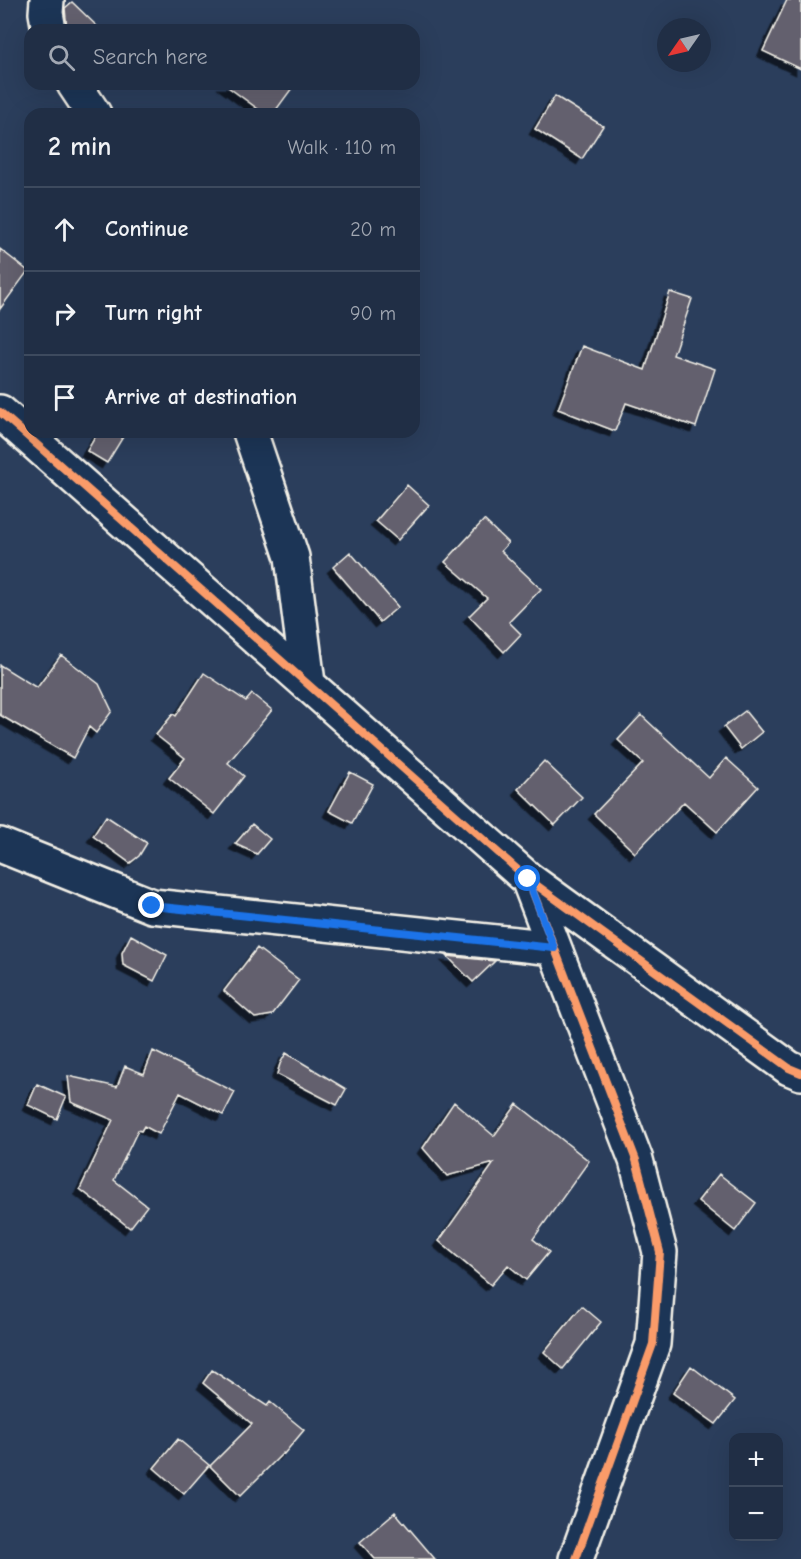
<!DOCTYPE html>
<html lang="en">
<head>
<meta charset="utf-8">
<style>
	body { margin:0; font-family:"Comic Neue",sans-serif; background:#28364c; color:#f1f3f6 }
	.controls { position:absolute; right:18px; bottom:18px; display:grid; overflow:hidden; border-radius:12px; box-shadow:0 6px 24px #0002 }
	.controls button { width:54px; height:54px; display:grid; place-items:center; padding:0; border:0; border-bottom:2px solid #3d4a5e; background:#202e45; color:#f1f3f6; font:30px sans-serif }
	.compass { position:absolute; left:657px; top:18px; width:54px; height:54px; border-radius:50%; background:#202e45; box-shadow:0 6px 24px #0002; rotate:236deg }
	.stop { position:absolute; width:18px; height:18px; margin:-14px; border:4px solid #1a73e8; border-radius:50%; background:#fff }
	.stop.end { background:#1a73e8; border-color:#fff; box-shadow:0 2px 6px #0008 }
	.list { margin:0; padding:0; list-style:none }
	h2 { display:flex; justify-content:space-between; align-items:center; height:78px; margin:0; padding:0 24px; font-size:26px }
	h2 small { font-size:20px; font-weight:400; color:#a2a8b3 }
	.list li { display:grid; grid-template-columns:39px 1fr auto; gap:18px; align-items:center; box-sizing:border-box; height:84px; padding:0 24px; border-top:2px solid #3d4a5e }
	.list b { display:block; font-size:22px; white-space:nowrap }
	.list em { font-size:20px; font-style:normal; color:#a2a8b3 }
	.icon { flex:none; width:33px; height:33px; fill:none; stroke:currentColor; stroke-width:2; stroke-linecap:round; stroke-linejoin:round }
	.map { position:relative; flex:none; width:801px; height:1559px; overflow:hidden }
	.search { position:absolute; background:#202e45; box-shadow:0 6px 24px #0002; left:24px; top:24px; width:396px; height:66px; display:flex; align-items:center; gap:15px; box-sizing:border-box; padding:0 21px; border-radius:18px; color:#a2a8b3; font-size:22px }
	.panel { position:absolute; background:#202e45; box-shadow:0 6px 24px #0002; left:24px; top:108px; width:396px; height:330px; border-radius:18px }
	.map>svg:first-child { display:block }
	.building { fill:#63606e; stroke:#f4f1e8; stroke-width:1.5; filter:url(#shadow) }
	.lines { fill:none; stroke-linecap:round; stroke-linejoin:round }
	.street-casing { stroke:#f4f1e8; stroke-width:38 }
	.street { stroke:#1d3557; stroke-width:33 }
	.cycleway-casing { stroke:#1d3557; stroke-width:11 }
	.cycleway { stroke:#fa9b69; stroke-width:8 }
	.route { stroke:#1a73e8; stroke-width:8 }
</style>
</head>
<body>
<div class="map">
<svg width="801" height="1559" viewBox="0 0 801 1559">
	<defs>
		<filter id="shadow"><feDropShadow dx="-5.5" dy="5.5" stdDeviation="0" flood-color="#0009"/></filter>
	</defs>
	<rect width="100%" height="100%" fill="#2b3e5c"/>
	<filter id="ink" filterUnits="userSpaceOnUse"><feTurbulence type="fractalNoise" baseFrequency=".0167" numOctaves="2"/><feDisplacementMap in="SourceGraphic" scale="12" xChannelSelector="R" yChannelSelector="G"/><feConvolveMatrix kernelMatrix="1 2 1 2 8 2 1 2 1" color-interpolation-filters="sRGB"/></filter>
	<g filter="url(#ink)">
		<!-- building -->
		<path class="building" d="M 787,0 L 801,0 L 801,69 L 763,51 Z
			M 72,2 L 101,30 L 67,30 L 65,8 Z
			M 224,84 L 295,84 L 273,114 L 265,114 Z
			M 555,96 L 603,126 L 582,159 L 535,129 Z
			M 0,249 L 28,271 L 0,309 Z
			M 670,292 L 692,299 L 673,355 L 715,369 L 696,427 L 626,403 L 615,431 L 558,409 L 582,346 L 645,370 Z
			M 98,432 L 126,432 L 107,463 L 87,451 Z
			M 407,485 L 429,505 L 398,540 L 376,521 Z
			M 484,520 L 508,543 L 501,551 L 541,589 L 509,622 L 521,634 L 504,652 L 469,616 L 487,598 L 445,562 Z
			M 350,552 L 398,607 L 380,622 L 333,567 Z
			M 61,655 L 99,684 L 112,711 L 96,733 L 89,727 L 73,758 L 0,715 L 0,665 L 37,688 Z
			M 204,673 L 246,701 L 252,694 L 272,710 L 228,763 L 244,776 L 214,814 L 169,778 L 185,758 L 156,735 L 173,714 L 176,716 Z
			M 745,711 L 762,732 L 741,749 L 724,727 Z
			M 641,715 L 709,778 L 726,758 L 758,787 L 717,832 L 684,802 L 635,853 L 594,814 L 643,763 L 618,740 Z
			M 544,761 L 582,797 L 555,825 L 518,789 Z
			M 350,772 L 373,784 L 352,823 L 329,811 Z
			M 106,816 L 147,843 L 139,856 L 130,863 L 93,836 Z
			M 252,824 L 270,839 L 257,854 L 235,844 Z
			M 131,935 L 167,955 L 154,981 L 123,965 L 122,953 Z
			M 257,948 L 299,980 L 272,1015 L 255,1018 L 224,991 Z
			M 447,956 L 495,961 L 473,982 Z
			M 153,1051 L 235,1092 L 223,1115 L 180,1093 L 159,1134 L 144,1126 L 141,1131 L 138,1130 L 114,1180 L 147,1206 L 130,1228 L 80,1189 L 113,1120 L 71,1102 L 68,1076 L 117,1087 L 125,1066 L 144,1074 Z
			M 286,1053 L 346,1089 L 337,1105 L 277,1074 L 280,1064 Z
			M 37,1084 L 66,1097 L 57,1119 L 28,1105 Z
			M 454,1102 L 494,1136 L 517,1104 L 589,1161 L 533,1239 L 549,1252 L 526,1280 L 508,1265 L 491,1285 L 439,1241 L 494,1163 L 447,1176 L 423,1148 Z
			M 719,1174 L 756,1203 L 735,1231 L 698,1201 Z
			M 582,1306 L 601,1322 L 563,1369 L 544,1352 Z
			M 691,1366 L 735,1400 L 716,1424 L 673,1393 Z
			M 212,1370 L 267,1406 L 270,1402 L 304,1430 L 284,1454 L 283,1453 L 240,1496 L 210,1466 L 252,1424 L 203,1383 Z
			M 178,1439 L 209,1465 L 184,1494 L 154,1468 Z
			M 395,1512 L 435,1559 L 375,1559 L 360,1542 Z"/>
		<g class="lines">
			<defs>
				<path id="street" d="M 47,0 L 46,13 L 49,30
					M 74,84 L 94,114
					M 0,412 L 528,879 L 789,1068 L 801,1073
					M 250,432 L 292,557 L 308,683
					M 0,845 L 152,906 L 554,948
					M 528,879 L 636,1160 L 660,1252 L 653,1344 L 576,1559"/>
			</defs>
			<!-- street casing -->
			<use href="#street" class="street-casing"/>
			<!-- street -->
			<use href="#street" class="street"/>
			<defs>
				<path id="cycleway" d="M 0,412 L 528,879 L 789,1068 L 801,1073
					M 528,879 L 636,1160 L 660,1252 L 653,1344 L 576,1559"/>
			</defs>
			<!-- cycleway casing -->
			<use href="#cycleway" class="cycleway-casing"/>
			<!-- cycleway -->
			<use href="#cycleway" class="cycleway"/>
		</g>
	</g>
	<g class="lines" filter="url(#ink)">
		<!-- route -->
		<path class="route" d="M 152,906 L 554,948 L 528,879"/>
	</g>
</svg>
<div class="controls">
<button>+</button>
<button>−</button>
</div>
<svg class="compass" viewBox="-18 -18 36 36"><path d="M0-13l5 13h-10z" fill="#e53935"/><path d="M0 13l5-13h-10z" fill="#a2a8b3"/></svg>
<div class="stop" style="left:528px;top:879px"></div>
<div class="stop end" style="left:152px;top:906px"></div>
<div class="search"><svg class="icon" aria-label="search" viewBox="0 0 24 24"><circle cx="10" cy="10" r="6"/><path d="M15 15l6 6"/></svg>Search here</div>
<section class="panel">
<h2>2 min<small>Walk · 110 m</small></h2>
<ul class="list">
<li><svg class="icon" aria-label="ahead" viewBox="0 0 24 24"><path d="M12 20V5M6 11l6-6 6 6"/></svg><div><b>Continue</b></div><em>20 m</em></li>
<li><svg class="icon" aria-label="right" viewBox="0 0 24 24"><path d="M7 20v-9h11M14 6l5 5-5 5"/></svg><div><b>Turn right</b></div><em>90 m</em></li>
<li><svg class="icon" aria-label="arrive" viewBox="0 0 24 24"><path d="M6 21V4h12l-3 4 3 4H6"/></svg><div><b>Arrive at destination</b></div></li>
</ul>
</section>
</div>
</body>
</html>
